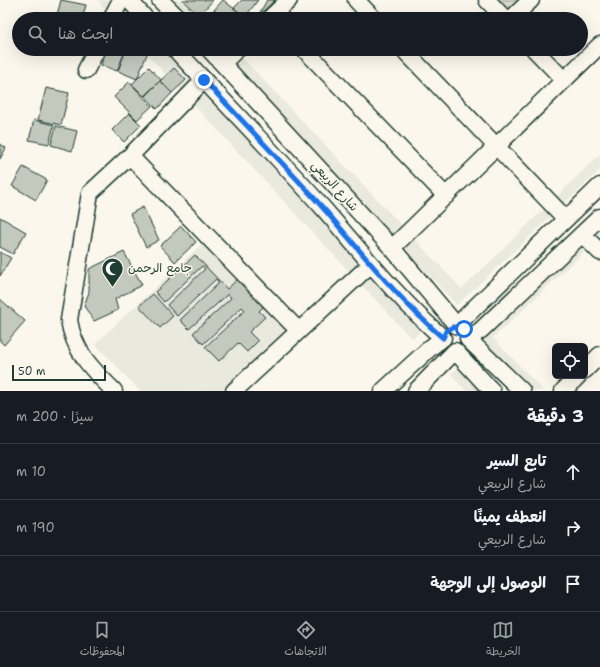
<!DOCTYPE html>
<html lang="ar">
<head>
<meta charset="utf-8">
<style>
	body { margin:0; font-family:"Shantell Sans","Playpen Sans Arabic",sans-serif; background:#242831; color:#f1f3f6; direction:rtl }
	.controls { position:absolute; right:12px; bottom:12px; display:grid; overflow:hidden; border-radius:6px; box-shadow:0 4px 16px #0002 }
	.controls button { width:36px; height:36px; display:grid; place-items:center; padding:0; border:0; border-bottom:1px solid #363941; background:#171b24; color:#f1f3f6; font:20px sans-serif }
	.scale { position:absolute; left:12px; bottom:10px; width:94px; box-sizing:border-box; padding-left:4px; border:2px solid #1f3d34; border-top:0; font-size:11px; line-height:14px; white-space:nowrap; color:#1f3d34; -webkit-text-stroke:3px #fbf7ec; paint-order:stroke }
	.stop { position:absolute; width:12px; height:12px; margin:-9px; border:3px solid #1a73e8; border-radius:50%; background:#fff }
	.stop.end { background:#1a73e8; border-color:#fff; box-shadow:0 1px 4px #0008 }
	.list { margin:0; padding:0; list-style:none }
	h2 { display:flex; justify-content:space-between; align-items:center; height:52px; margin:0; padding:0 16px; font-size:17px }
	h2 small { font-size:13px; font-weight:400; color:#9ea1a6 }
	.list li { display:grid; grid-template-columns:26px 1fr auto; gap:12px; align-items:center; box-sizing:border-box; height:56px; padding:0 16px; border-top:1px solid #363941 }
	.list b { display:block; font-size:15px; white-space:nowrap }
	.list p { margin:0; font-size:13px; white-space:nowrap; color:#9ea1a6 }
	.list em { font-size:13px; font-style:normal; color:#9ea1a6 }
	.icon { flex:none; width:22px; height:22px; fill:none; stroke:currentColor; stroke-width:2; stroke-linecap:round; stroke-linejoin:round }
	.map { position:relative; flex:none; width:600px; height:391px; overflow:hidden; direction:ltr }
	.search { position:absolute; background:#171b24; box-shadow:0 4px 16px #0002; left:12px; right:12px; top:12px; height:44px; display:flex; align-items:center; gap:10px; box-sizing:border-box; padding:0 14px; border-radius:22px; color:#9ea1a6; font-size:15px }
	.sheet { height:220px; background:#171b24 }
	nav { display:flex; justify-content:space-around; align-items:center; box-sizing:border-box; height:56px; border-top:1px solid #363941; background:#171b24; font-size:11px; color:#9ea1a6 }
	nav a { display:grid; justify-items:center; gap:2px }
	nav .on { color:#92a19f }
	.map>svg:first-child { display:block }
	.built { fill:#eae9de }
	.green { fill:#dbdcd1; stroke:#7d8c82 }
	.building { fill:#c4c9be; stroke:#1f3d34 }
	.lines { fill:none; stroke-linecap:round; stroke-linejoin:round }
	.minor-casing { stroke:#1f3d34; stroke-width:19 }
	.minor { stroke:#fbf7ec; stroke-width:16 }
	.route { stroke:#1a73e8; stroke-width:5 }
	.labels { text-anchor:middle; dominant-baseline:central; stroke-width:3; stroke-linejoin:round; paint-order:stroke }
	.street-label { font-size:12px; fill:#1f3d34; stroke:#fbf7ec }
	.poi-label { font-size:12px; fill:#1f3d34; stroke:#fbf7ec; text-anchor:start }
</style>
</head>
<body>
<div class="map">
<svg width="600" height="391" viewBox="0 0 600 391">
	<rect width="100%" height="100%" fill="#fbf7ec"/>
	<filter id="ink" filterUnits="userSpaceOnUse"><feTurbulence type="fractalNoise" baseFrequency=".025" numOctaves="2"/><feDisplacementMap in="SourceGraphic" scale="8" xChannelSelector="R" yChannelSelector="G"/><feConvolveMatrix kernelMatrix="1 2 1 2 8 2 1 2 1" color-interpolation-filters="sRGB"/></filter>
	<g filter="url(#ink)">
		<!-- built -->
		<path class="built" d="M 97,0 L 120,0 L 138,19 L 114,19 Z
			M 169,0 L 187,0 L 205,19 L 187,19 Z
			M 142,49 L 166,49 L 423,328 L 412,339 Z
			M 215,49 L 234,49 L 462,289 L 600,154 L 600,170 L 457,305 Z
			M 600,221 L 600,237 L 493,338 L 544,391 L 532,391 L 480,337 Z
			M 203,243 L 289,329 L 222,391 L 140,391 L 95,344 Z
			M 460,366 L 483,391 L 466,391 L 451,374 Z"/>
		<!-- green -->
		<path class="green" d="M 487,0 L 531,0 L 511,19 Z"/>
		<!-- building -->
		<path class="building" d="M 61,0 L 86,5 L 82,19 L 56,19 Z
			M 182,0 L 213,0 L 199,16 Z
			M 223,0 L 241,14 L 237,19 L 224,19 L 214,10 Z
			M 242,0 L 258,0 L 245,17 L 234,8 Z
			M 267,0 L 275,0 L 258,16 Z
			M 213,10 L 223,19 L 206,19 Z
			M 53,49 L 75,49 L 74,54 Z
			M 107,49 L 126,49 L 117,71 L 101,65 Z
			M 126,49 L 149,49 L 137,79 L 118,71 Z
			M 149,67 L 161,80 L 144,96 L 132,84 Z
			M 174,68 L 186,80 L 172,93 L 160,81 Z
			M 160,81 L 172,93 L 157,109 L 145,96 Z
			M 129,82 L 152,106 L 137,120 L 114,97 Z
			M 46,88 L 69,93 L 61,125 L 38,120 Z
			M 129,113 L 141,125 L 124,142 L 112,130 Z
			M 34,120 L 54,125 L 49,144 L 29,140 Z
			M 56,126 L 77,131 L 72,151 L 51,145 Z
			M 0,144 L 6,148 L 0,159 Z
			M 23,167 L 47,180 L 36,200 L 12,186 Z
			M 143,207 L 159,240 L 146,247 L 130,214 Z
			M 0,217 L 26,232 L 13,254 L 0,247 Z
			M 181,226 L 196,242 L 175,262 L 160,246 Z
			M 0,252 L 11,258 L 0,276 Z
			M 124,252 L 142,285 L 115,299 L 118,310 L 94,321 L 84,306 L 89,292 L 89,269 Z
			M 195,255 L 227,289 L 242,275 L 267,303 L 259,311 L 265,317 L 249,332 L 258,341 L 247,352 L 238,343 L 219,361 L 205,347 L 245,310 L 242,307 L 203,344 L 193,333 L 231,298 L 228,294 L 189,329 L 180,320 L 219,283 L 216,279 L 177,316 L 167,305 L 205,269 L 202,266 L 164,302 L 155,292 Z
			M 153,294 L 173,316 L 160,328 L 139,306 Z
			M 0,299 L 25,321 L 4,345 L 0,341 Z"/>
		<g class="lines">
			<defs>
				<path id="minor" d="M 129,0 L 146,19
					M 160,0 L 179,19
					M 356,0 L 374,19
					M 487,0 L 505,19
					M 111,19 L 121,0
					M 269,19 L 289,0
					M 511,19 L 531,0
					M 175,49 C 224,102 275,154 324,209 C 362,253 399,300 443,338 L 430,348 L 383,391
					M 209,49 L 392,248 L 457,326 L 466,316 L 600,186
					M 304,49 L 446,196
					M 403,49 L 565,218
					M 534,49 L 564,80
					M 223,63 L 237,49
					M 86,70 L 97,49
					M 130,156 L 298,330
					M 582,234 L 600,252
					M 392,248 L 600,45
					M 585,370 L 600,355
					M 114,391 C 92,369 74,352 69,320 L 90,193 L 130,156 L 204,80
					M 234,391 L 371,264
					M 416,391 L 455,351 L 492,391
					M 522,391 L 468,339 L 481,330 L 600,217
					M 563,391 L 578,376"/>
			</defs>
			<!-- minor casing -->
			<use href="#minor" class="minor-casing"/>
			<!-- minor -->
			<use href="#minor" class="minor"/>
		</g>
	</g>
	<g class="lines" filter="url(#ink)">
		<!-- route -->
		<path class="route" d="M 204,80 C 244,123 285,165 324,209 C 362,253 399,300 443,338 L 446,331 L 453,327 L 464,329"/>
	</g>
	<!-- icons -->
	<defs>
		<symbol id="mosque-pin" viewBox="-11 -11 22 30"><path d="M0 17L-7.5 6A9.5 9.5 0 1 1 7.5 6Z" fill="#1f3d34" stroke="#fbf7ec"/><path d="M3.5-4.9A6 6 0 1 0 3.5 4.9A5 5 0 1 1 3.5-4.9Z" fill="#fff"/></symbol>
	</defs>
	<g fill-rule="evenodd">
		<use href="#mosque-pin" x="100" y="256" width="25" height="34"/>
	</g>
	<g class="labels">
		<!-- street labels -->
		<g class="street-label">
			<text transform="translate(335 186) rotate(48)">شارع الربيعي</text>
		</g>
		<!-- poi labels -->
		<g class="poi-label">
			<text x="128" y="268">جامع الرحمن</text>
		</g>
	</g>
</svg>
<div class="controls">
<button><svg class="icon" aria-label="locate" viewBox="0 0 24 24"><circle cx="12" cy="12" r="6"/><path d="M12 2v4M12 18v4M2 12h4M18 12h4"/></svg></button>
</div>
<div class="scale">50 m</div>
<div class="stop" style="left:464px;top:329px"></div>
<div class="stop end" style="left:204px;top:80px"></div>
<div class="search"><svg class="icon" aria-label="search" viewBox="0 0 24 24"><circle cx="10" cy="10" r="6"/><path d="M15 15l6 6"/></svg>ابحث هنا</div>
</div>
<section class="sheet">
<h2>3 دقيقة<small>سيرًا · 200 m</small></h2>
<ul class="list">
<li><svg class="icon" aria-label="ahead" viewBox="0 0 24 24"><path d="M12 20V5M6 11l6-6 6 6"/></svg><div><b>تابع السير</b><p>شارع الربيعي</p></div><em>10 m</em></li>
<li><svg class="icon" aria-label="right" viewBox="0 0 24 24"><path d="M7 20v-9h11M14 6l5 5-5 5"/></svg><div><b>انعطف يمينًا</b><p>شارع الربيعي</p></div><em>190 m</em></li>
<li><svg class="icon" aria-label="arrive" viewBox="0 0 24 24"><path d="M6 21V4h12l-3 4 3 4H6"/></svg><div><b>الوصول إلى الوجهة</b></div></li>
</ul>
</section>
<nav>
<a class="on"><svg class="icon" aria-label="map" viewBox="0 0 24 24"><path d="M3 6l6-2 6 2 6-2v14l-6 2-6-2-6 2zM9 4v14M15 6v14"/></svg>الخريطة</a>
<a><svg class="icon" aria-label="directions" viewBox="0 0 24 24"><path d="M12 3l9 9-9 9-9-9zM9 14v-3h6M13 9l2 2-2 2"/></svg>الاتجاهات</a>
<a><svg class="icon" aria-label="saved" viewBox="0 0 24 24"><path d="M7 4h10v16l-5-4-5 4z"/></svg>المحفوظات</a>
</nav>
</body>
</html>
